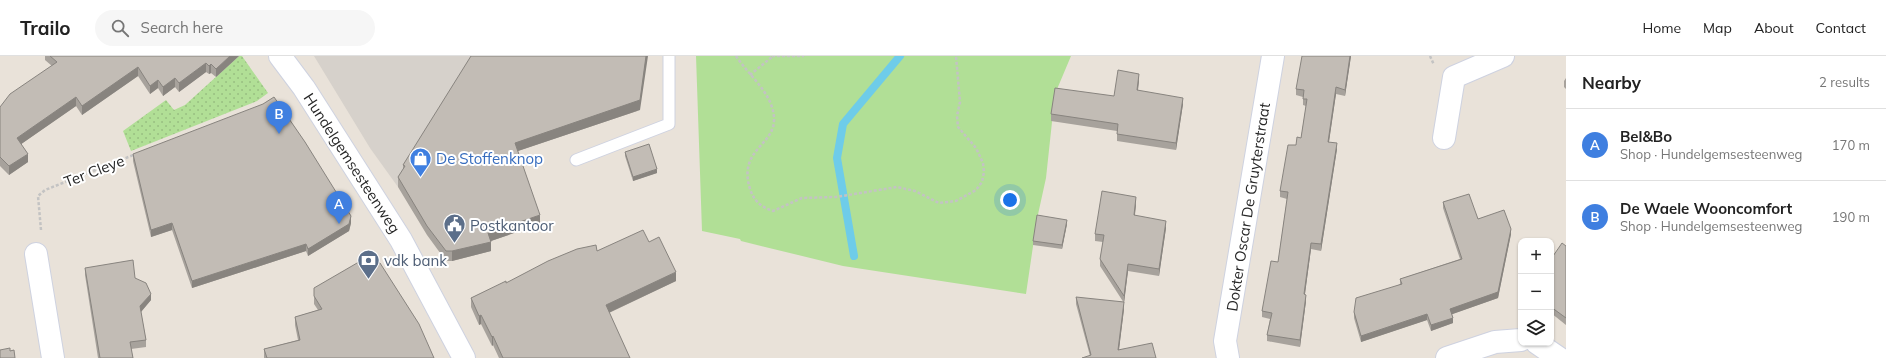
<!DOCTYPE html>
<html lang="en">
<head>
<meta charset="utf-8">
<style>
	body { margin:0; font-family:Mulish,sans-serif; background:#f6f6f6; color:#222 }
	.controls { position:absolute; right:12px; bottom:12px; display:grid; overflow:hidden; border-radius:8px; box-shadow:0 1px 3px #0004 }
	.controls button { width:36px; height:36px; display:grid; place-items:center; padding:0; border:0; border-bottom:1px solid #e0e0e0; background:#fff; color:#222; font:20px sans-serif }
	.you { position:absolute; left:1010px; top:144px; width:14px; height:14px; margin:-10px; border:3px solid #fff; border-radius:50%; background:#1a73e8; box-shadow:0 0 0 6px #1a73e833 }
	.badge { display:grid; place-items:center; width:26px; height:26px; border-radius:50%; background:#1a73e8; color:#fff; font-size:13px; font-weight:700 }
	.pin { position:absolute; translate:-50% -33px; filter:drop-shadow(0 1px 2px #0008) }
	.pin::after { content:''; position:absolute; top:21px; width:14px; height:12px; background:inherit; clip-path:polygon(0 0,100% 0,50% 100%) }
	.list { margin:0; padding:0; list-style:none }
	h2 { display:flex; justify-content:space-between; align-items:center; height:52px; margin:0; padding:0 16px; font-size:17px }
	h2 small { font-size:13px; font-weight:400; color:#767676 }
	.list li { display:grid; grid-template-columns:26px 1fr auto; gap:12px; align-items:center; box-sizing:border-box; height:72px; padding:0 16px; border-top:1px solid #e0e0e0 }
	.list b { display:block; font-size:15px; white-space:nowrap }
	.list p { margin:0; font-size:13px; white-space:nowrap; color:#767676 }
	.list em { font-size:13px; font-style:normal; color:#767676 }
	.icon { flex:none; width:22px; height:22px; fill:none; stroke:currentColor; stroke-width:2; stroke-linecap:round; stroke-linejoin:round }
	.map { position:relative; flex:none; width:1566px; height:302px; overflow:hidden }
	header { display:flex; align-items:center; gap:24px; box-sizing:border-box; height:56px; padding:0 20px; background:#fff; border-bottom:1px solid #e0e0e0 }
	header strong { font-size:19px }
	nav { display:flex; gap:22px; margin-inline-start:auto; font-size:14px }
	.search { width:280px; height:36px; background:#f6f6f6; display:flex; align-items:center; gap:10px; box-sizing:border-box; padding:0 14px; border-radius:22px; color:#767676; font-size:15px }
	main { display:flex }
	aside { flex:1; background:#fff }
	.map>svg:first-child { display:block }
	.grass { fill:url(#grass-dots) }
	.park { fill:#b1df96 }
	.plaza { fill:#d6d1cb }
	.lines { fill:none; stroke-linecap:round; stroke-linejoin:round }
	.stream { stroke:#6ecce9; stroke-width:8 }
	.lane-casing { stroke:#ced2e0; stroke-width:13 }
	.street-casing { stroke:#ced2e0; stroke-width:24 }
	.secondary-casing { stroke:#ced2e0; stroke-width:24 }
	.path { stroke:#c3c3c3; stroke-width:2.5; stroke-dasharray:3 2; stroke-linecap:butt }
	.lane { stroke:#fff; stroke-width:11 }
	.street { stroke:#fff; stroke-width:22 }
	.secondary { stroke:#fff; stroke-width:22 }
	.wall { fill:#a7a29c }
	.shaded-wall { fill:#88847f }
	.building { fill:#c2bcb5; stroke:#88847f }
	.labels { text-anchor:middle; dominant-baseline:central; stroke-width:4; stroke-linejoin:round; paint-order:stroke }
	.shop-label { font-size:15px; fill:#366cbe; stroke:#fff; text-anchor:start }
	.street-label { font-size:15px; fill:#272727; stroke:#fff }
	.service-label { font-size:15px; fill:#4e5e75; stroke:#fff; text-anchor:start }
</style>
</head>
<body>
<header>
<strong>Trailo</strong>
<div class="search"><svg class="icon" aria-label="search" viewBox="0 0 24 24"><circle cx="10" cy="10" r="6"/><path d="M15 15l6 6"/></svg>Search here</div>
<nav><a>Home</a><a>Map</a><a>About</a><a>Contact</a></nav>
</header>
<main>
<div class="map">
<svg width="1566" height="302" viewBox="0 0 1566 302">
	<defs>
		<pattern id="grass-dots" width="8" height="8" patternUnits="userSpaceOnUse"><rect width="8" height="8" fill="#b1df96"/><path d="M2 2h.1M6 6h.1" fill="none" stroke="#98bf81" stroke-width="1.8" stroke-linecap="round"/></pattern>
	</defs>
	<rect width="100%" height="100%" fill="#e9e2d9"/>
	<!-- grass -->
	<path class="grass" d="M 239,0 L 242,0 L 268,37 L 257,45 L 131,95 L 123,75 L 166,44 L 174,54 L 185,49 Z"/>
	<!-- park -->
	<path class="park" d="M 696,0 L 1071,0 L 1055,38 L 1046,122 L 1037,163 L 1026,238 L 843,210 L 741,185 L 740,183 L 702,175 Z"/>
	<!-- plaza -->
	<path class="plaza" d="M 314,0 L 477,0 L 398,131 L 370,92 Z"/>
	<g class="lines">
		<!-- stream -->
		<path class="stream" d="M 854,200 L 837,102 L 843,68 L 900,0"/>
		<defs>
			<path id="lane" d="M 576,104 L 669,68 L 669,0"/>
			<path id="street" d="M 1444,82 L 1454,21 L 1503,0
				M 36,198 L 53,302
				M 1537,287 L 1559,302
				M 1228,302 L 1225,285 L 1273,0
				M 1447,302 L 1495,286 L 1521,284"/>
			<path id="secondary" d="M 280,0 L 304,32 L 401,184 L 464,302"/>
		</defs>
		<!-- lane casing -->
		<use href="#lane" class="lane-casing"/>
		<!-- street casing -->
		<use href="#street" class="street-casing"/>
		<!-- secondary casing -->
		<use href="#secondary" class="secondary-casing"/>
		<!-- path -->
		<path class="path" d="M 736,0 C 749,20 775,39 774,65 C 773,90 738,94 750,133 C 754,145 761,151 773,155 L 802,142 L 836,141 L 897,131 L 915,135 L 939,147 L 956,145 L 976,134 L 982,126 L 984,116 L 983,107 L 976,92 L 958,71 L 957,60 L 960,46 L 956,0
			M 772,0 L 804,0
			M 1430,0 L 1434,9
			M 750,19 L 773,0
			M 41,174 L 38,140 L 45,134 L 136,98"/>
		<!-- lane -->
		<use href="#lane" class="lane"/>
		<!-- street -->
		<use href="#street" class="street"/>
		<!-- secondary -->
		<use href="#secondary" class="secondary"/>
	</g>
	<!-- wall -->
	<path class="wall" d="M 45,0 L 239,0 L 216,21 L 211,17 L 209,18 L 206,16 L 179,36 L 175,31 L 163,40 L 158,32 L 150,38 L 138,20 L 82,59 L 76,50 L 21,88 L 28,106 L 9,119 L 0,110 L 0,51 L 52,10 L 45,4 Z
		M 1351,0 L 1345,40 L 1336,38 L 1329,86 L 1337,93 L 1321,195 L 1311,193 L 1305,238 L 1306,245 L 1300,291 L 1267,285 L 1267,279 L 1270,263 L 1262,261 L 1262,255 L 1278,206 L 1287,143 L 1280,141 L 1280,135 L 1296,89 L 1301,82 L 1306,50 L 1303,49 L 1303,41 L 1296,39 L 1296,33 Z
		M 1566,22 L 1566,33 L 1564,31 L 1564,25 Z
		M 1139,24 L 1138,35 L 1183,48 L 1176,94 L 1117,85 L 1117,75 L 1051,65 L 1051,58 L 1114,40 Z
		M 640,54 L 518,95 L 540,168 L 491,185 L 491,195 L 452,205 L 446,205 L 427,179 L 398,131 L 398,121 L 403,114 L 403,109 Z
		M 625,96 L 657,117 L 633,125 L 625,100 Z
		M 133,98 L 351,167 L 349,175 L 308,200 L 306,195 L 192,232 L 172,174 L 151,181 L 133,105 Z
		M 1443,146 L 1511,178 L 1498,242 L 1452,258 L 1453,267 L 1431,275 L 1427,264 L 1361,286 L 1354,262 L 1354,256 L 1400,228 L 1400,223 L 1460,203 L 1443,152 Z
		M 1136,148 L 1135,159 L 1166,172 L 1159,220 L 1128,215 L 1124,247 L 1100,210 L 1100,203 L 1103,186 L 1095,185 L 1095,178 Z
		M 1067,168 L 1062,193 L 1033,189 L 1033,185 Z
		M 649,186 L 676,225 L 609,257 L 630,302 L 499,302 L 493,289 L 492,290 L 481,268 L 479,269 L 471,251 L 471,242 L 506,227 L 597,195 Z
		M 1566,190 L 1566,269 L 1551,257 L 1551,203 Z
		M 85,212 L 135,222 L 151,244 L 141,256 L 146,284 L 146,291 L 131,293 L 133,302 L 98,302 L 85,219 Z
		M 314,232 L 434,302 L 264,302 L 264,293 L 298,284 L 295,269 L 295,261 L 318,254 L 314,248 Z
		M 1076,241 L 1124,253 L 1119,294 L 1090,300 L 1076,248 Z"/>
	<!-- shaded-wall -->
	<path class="shaded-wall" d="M 230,0 L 239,0 L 216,21 L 216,13 Z
		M 646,0 L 648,0 L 640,54 L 515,96 L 515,87 Z
		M 1350,0 L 1351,0 L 1345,40 L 1345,34 Z
		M 206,7 L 206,16 L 179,36 L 179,27 Z
		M 211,8 L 211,17 L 209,18 L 209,10 Z
		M 138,11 L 138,20 L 82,59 L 82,50 Z
		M 1139,18 L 1139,24 L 1137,41 L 1137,34 Z
		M 175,22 L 175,31 L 163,40 L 163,31 Z
		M 158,24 L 158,32 L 150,38 L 150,30 Z
		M 1336,31 L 1336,38 L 1328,92 L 1328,86 Z
		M 76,41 L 76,50 L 17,91 L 17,82 Z
		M 1183,42 L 1183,48 L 1176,94 L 1176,87 Z
		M 1337,87 L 1337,93 L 1321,195 L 1321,188 Z
		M 28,98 L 28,106 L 9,119 L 9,110 Z
		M 657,113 L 657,117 L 633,125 L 633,121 Z
		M 1136,141 L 1136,148 L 1134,166 L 1134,159 Z
		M 540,159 L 540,168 L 488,186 L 488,177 Z
		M 351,160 L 351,167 L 349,175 L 308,200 L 308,193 Z
		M 1067,164 L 1067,168 L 1062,193 L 1062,189 Z
		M 1166,165 L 1166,172 L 1159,220 L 1159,213 Z
		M 172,167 L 172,174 L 151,181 L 151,174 Z
		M 1511,173 L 1511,178 L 1498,242 L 1450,259 L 1450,253 Z
		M 491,186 L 491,195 L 452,205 L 452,195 Z
		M 1311,187 L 1311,193 L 1304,245 L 1304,238 Z
		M 306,188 L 306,195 L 192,232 L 192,225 Z
		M 1128,208 L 1128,215 L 1124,247 L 1124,240 Z
		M 676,216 L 676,225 L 606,258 L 606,249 Z
		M 151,238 L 151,244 L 140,257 L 140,250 Z
		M 1306,239 L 1306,245 L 1300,291 L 1300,284 Z
		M 1124,246 L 1124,253 L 1118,301 L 1118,294 Z
		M 1427,258 L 1427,264 L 1361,286 L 1361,280 Z
		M 481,259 L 481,268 L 479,269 L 479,260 Z
		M 1453,262 L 1453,267 L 1431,275 L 1431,269 Z
		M 493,280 L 493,289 L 492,290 L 492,281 Z"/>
	<!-- building -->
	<path class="building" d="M 50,0 L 230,0 L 216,13 L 211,8 L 209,10 L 206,7 L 179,27 L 175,22 L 163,31 L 158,24 L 150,30 L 138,11 L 82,50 L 76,41 L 17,82 L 28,98 L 9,110 L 0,101 L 0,51 L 10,38 L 57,6 Z
		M 471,0 L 646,0 L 640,44 L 515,87 L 540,159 L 488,177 L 491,186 L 452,195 L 446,195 L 427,170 L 398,121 L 405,110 L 403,109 Z
		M 1302,0 L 1350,0 L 1345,34 L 1336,31 L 1328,86 L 1337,87 L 1321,188 L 1311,187 L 1304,238 L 1306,239 L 1300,284 L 1267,279 L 1272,257 L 1262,255 L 1271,205 L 1278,206 L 1288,136 L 1280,135 L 1288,89 L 1296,89 L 1297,81 L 1301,82 L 1307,43 L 1303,43 L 1304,34 L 1296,33 Z
		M 1118,14 L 1139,18 L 1137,34 L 1183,42 L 1176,87 L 1117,78 L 1118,68 L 1051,58 L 1055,32 L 1114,40 Z
		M 274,41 L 305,86 L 351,160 L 349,168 L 308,193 L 306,188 L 192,225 L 172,167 L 151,174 L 133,98 L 263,48 Z
		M 649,88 L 657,113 L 633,121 L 625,96 Z
		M 1102,135 L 1136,141 L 1134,159 L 1166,165 L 1159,213 L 1128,208 L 1124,240 L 1100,203 L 1104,179 L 1095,178 Z
		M 1469,138 L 1478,163 L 1504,154 L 1511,173 L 1498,236 L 1450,253 L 1453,262 L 1431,269 L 1427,258 L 1361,280 L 1354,256 L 1356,242 L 1402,228 L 1400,223 L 1462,203 L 1443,146 Z
		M 1037,159 L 1067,164 L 1062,189 L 1033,185 Z
		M 643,174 L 649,186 L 659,181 L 676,216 L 606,249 L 630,302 L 503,302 L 493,280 L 492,281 L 481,259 L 479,260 L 471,242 L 506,225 L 506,227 L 548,205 L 577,193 L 596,189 L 597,195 Z
		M 1562,187 L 1566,190 L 1566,262 L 1551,251 L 1551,203 Z
		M 364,203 L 380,207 L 419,268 L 434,302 L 267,302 L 264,293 L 300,284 L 295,261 L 322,253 L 314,240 L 314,232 Z
		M 133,204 L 135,222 L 146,227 L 151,238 L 140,250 L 146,284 L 130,286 L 133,302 L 100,302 L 85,212 Z
		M 1076,241 L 1124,246 L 1118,294 L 1152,287 L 1156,302 L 1082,302 L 1091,299 Z
		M 10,292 L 10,295 L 14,294 L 15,302 L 0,302 L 0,294 Z"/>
	<!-- icons -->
	<defs>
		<symbol id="shop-pin" viewBox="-11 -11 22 30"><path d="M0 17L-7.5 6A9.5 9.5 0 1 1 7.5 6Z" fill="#3f7fe0" stroke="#fff"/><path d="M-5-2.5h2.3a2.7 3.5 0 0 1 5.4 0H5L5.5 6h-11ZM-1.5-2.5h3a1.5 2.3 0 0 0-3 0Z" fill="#fff"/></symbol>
		<symbol id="civic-pin" viewBox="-11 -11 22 30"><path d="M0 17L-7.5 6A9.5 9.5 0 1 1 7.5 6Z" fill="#5c6f8a" stroke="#fff"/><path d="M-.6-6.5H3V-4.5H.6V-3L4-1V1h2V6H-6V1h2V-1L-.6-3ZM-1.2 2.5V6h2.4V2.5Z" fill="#fff"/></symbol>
		<symbol id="bank-pin" viewBox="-11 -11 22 30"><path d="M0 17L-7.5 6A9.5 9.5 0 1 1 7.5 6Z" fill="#5c6f8a" stroke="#fff"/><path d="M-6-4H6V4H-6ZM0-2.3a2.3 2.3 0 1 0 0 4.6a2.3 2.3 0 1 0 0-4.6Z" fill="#fff"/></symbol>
	</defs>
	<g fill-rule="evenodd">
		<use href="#shop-pin" x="408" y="90" width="25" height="34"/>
		<use href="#civic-pin" x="442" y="156" width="25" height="34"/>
		<use href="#bank-pin" x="356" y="192" width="25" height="34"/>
	</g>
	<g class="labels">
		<!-- shop labels -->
		<g class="shop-label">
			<text x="436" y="102">De Stoffenknop</text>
		</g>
		<!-- street labels -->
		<g class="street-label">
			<text transform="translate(352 107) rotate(57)">Hundelgemsesteenweg</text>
			<text transform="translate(94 115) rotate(-21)">Ter Cleye</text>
			<text transform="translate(1248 151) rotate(-81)">Dokter Oscar De Gruyterstraat</text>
		</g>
		<!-- service labels -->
		<g class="service-label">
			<text x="470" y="169">Postkantoor</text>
			<text x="384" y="204">vdk bank</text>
		</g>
	</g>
</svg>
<div class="controls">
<button>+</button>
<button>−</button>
<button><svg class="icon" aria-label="layers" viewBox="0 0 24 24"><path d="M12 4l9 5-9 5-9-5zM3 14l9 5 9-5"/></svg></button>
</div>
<div class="you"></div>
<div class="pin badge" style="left:339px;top:168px;background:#3f7fe0">A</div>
<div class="pin badge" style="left:279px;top:78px;background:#3f7fe0">B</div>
</div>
<aside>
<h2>Nearby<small>2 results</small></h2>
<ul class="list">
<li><span class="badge" style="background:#3f7fe0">A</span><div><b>Bel&amp;Bo</b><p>Shop · Hundelgemsesteenweg</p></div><em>170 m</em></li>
<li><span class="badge" style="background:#3f7fe0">B</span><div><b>De Waele Wooncomfort</b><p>Shop · Hundelgemsesteenweg</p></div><em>190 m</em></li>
</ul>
</aside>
</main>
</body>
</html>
